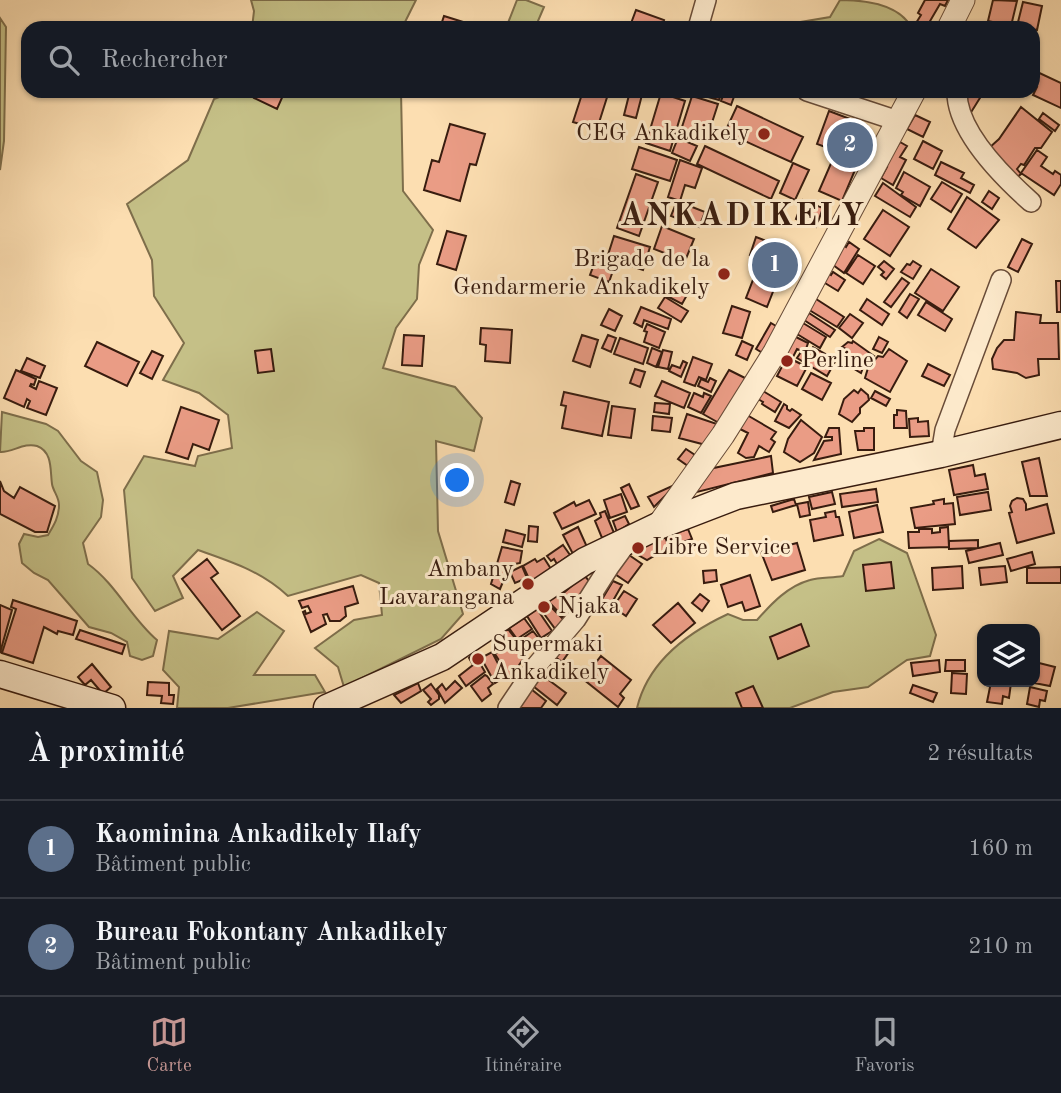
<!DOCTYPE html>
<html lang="fr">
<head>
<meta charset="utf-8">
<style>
	body { margin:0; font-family:"Old Standard TT",serif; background:#20242c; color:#f1f3f6 }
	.controls { position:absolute; right:21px; bottom:21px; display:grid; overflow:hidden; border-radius:14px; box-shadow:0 2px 5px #0004 }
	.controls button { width:63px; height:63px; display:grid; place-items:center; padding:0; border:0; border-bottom:2px solid #363941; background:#171b24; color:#f1f3f6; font:35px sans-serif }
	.you { position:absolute; left:458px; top:481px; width:24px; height:24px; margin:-18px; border:5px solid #fff; border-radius:50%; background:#1a73e8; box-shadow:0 0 0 10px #1a73e833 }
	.badge { display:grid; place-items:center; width:46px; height:46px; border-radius:50%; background:#c59692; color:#fff; font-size:23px; font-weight:700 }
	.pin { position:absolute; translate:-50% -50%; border:4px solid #fff; box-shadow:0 2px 7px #0006 }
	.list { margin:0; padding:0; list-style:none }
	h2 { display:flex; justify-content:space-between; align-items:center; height:91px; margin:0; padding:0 28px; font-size:30px }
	h2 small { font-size:23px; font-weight:400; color:#9ea1a6 }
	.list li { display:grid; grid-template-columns:46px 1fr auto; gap:21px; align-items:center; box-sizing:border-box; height:98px; padding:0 28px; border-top:2px solid #363941 }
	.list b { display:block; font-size:26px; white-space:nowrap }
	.list p { margin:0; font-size:23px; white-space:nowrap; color:#9ea1a6 }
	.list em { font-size:23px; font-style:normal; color:#9ea1a6 }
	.icon { flex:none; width:38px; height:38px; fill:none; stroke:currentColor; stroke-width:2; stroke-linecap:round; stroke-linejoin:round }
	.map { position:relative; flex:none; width:1061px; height:708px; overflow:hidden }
	.search { position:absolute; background:#171b24; box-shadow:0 2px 5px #0004; left:21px; right:21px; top:21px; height:77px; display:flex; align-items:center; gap:18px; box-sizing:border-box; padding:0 24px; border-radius:21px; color:#9ea1a6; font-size:26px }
	.sheet { height:287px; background:#171b24 }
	nav { display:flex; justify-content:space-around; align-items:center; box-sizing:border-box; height:98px; border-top:2px solid #363941; background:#171b24; font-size:19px; color:#9ea1a6 }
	nav a { display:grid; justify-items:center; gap:4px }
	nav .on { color:#c59692 }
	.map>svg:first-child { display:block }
	.green { fill:#c5c087; stroke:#7e6e4b; stroke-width:2 }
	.building { fill:#ea9c85; stroke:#381c0f; stroke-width:2 }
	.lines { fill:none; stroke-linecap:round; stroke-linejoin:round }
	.minor-casing { stroke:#694c38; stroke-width:22 }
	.tertiary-casing { stroke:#694c38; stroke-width:25 }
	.secondary-casing { stroke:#381c0f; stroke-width:29 }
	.minor { stroke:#fdeacc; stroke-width:19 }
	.tertiary { stroke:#fdeacc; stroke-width:23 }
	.secondary { stroke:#fdeacc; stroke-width:26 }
	.poi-dot { fill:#8f2418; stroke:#fdeacc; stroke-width:2.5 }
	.labels { text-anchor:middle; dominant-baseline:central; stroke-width:6; stroke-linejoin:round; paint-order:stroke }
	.poi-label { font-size:24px; fill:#381c0f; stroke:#fdeacc; text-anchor:start }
	.district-label { font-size:32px; font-weight:bold; letter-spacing:2px; fill:#381c0f; stroke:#fdeacc }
</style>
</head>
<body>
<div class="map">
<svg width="1061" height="708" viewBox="0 0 1061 708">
	<rect width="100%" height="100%" fill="#fcdeb1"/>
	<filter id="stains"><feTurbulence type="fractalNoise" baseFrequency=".00286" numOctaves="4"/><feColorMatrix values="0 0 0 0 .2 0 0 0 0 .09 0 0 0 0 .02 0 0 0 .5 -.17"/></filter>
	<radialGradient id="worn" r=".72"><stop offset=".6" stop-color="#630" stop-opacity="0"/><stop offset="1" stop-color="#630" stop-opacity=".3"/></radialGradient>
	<!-- green -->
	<path class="green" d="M 251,0 L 416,0 L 405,22 L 405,28 L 252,28 L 254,11 Z
		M 517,0 L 526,0 L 544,7 L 535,28 L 506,28 Z
		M 840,0 C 865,0 899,4 912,28 L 782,28 L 783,25 L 830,17 Z
		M 0,18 L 6,27 L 4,141 L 0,170 Z
		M 235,91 L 401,91 L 403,191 L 433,230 L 419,265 L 417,299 L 396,328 L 383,368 L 455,387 L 482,418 L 474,451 L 436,441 L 438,531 L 463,614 L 441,639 L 344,687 L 338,667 L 315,648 L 354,620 L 382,615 L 379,583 L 361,575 L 288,596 C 261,571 232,562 198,550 L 173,576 L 183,598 L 155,611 L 132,578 L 124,490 L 144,456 L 195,466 L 198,456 L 232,448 L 228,415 L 199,393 L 163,380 L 184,343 L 154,296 L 152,260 L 127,204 L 188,160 L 214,99 Z
		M 2,412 L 46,424 L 58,431 L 81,461 L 97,472 L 103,500 L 101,517 L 83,543 L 88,564 C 116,584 131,618 157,640 L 153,656 L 142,660 L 130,656 L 127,642 L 111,633 L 89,627 L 48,580 L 34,573 L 22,563 L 19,544 L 24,534 L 38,537 L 48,535 C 54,525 59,517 59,505 C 59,497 53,491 52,484 C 50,471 53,452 37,446 C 24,442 12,453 0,452 Z
		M 879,539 L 907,553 L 936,635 L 930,656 L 907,660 L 868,687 L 833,692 L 790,708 L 637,708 C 648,662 687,633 728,614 L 743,620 L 757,620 C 772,603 788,586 810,580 C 820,577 832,578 843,576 L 854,551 Z
		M 257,612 L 284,631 L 254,675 L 315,675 L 325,692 L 228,708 L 177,708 L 179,687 L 163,670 L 169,631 L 218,639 Z"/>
	<!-- building -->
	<path class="building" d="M 925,0 L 948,0 L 945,6 L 940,4 L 926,28 L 916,23 L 921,15 L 918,13 Z
		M 993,0 L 1017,1 L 1011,26 L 988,21 Z
		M 1023,2 L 1042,6 L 1037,30 L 1017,26 Z
		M 636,10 L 664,20 L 661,28 L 624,28 L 625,24 L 630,26 Z
		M 444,16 L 463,22 L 461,28 L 440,28 Z
		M 1033,70 L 1061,83 L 1061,108 L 1033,95 L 1037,87 L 1033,85 Z
		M 257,91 L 285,91 L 277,109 L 254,98 Z
		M 583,91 L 609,91 L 597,129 L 573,122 Z
		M 630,91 L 643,91 L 636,118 L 624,115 Z
		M 702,91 L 722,91 L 719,100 L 701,95 Z
		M 725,91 L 736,91 L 731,105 L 721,101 Z
		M 968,91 L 983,93 L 970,114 L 961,100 Z
		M 661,93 L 685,101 L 670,151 L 646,143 Z
		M 692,96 L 718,104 L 707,138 L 681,130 Z
		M 737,106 L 803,137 L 791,162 L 725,132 Z
		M 1021,107 L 1052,132 L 1041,148 L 1035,148 L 1024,165 L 1021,164 L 1017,169 L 1021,174 L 1015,179 L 989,148 L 999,139 Z
		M 829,111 L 866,125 L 862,137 L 843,130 L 836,151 L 817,144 Z
		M 1043,113 L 1059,125 L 1055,131 L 1039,119 Z
		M 915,115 L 930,122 L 923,137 L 907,129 Z
		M 450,124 L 485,134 L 476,165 L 470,164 L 460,201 L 424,190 L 432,160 L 439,162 Z
		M 846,134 L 871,145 L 865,159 L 840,147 Z
		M 678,138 L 697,146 L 690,161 L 672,153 Z
		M 923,141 L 942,151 L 933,169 L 914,159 Z
		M 900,142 L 907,146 L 900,157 L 906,160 L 893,185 L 881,178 L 887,167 L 885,166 Z
		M 705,146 L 779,181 L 771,199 L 697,164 Z
		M 639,147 L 677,160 L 670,181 L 632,169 Z
		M 1037,150 L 1047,157 L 1041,166 L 1053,174 L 1055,171 L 1061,175 L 1061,184 L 1054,195 L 1021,173 Z
		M 680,160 L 702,168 L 695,188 L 685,185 L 680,201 L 668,197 Z
		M 832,161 L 855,170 L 842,201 L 819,191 Z
		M 941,162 L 964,173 L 961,178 L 974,185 L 970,193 L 935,175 Z
		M 793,163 L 809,170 L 795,200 L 780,193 Z
		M 904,172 L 930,187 L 920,206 L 901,195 L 903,192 L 896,188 Z
		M 636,174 L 658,182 L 639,236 L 617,228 Z
		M 942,182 L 962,194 L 951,212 L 931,199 Z
		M 883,183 L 916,207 L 910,217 L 875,196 Z
		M 989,191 L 999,198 L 992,209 L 982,202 Z
		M 967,197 L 999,220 L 976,248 L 948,229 Z
		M 803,200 L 823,208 L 816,227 L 796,219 Z
		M 677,201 L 705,212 L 699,227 L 671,216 Z
		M 883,210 L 909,227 L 890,256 L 864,239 Z
		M 662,226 L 694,239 L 685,261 L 654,249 Z
		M 447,231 L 466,236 L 456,270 L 437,264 Z
		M 614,236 L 650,247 L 643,270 L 607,258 Z
		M 756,237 L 764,240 L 758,257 L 750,255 Z
		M 1022,239 L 1032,244 L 1018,272 L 1008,267 Z
		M 768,241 L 796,251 L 784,282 L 778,279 L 767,307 L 746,298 Z
		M 839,241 L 846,247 L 849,242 L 859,249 L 844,273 L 829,262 Z
		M 858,255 L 875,266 L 863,284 L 846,273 Z
		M 596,259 L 615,265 L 609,282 L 590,275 Z
		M 884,261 L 894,269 L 886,279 L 881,275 L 884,272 L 878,267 Z
		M 913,261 L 921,266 L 913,279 L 901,272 L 907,264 L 910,265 Z
		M 931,269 L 959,287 L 943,311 L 915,293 Z
		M 826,271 L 831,275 L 833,272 L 845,280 L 838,291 L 820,280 Z
		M 902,278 L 909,283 L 891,307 L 884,302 Z
		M 1056,281 L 1061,281 L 1061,312 L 1057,312 Z
		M 672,287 L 687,295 L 682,304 L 667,296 Z
		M 910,294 L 919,299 L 907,318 L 899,312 Z
		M 665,297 L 688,311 L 681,322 L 658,308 Z
		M 813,297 L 844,317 L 837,327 L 806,308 Z
		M 867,299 L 889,314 L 882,325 L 860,310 Z
		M 926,302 L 952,319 L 945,331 L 918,315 Z
		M 732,306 L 750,312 L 742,338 L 723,333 Z
		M 641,307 L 671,319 L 668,329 L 644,320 L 642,327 L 634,323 Z
		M 609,309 L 622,316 L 615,331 L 601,325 Z
		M 1016,312 L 1041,315 L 1040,323 L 1058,323 L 1059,359 L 1038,359 L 1039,375 L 1026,378 L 1017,373 L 993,369 L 992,359 L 997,348 L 1004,340 L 1014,340 Z
		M 809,313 L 835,330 L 830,337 L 804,320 Z
		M 850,314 L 863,323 L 852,338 L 839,328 Z
		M 771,323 L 781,329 L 766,355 L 756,349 Z
		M 803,323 L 826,337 L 820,348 L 797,334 Z
		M 647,324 L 665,332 L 659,348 L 644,342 L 647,332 L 644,331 Z
		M 481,328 L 512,330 L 510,363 L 485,361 L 486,345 L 480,344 Z
		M 404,335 L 424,336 L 422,366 L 402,365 Z
		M 582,335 L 598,340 L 590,367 L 573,361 Z
		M 608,335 L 616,338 L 611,352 L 602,348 Z
		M 792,335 L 808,343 L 805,352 L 797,349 L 793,357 L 784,353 Z
		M 879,337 L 888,342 L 882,353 L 873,349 Z
		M 620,338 L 648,348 L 643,364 L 614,354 Z
		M 742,341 L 753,346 L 747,360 L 736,355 Z
		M 853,341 L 874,356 L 864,365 L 861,373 L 841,361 L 848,350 L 842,347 L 848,342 L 852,343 Z
		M 97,342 L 139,362 L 127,386 L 85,366 Z
		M 813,347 L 836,360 L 827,376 L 797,358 L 801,352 L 808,356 Z
		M 652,348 L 662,352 L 656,367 L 647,363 Z
		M 271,349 L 274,371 L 258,373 L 255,351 Z
		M 889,349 L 907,361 L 890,392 L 865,378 L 868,368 L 878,356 L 883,357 Z
		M 663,350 L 672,352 L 668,369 L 658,367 Z
		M 152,351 L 163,356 L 152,379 L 140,373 Z
		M 693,357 L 712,364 L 706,380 L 699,377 L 695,386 L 684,382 Z
		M 787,357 L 807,367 L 797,386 L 777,376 Z
		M 27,358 L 45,366 L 40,378 L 21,371 Z
		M 683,361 L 687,363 L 681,377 L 669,371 L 672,365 L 680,368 Z
		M 928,364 L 950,375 L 944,386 L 922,376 Z
		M 635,369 L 645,372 L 640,387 L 630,383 Z
		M 16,370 L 36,379 L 34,385 L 31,384 L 30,386 L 36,389 L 39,381 L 57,388 L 46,415 L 27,408 L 30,401 L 27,399 L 24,407 L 4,398 Z
		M 729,370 L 747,379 L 719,423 L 703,414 Z
		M 811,373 L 831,383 L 822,400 L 802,389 Z
		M 710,378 L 716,381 L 711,392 L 698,386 L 701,379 L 708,382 Z
		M 662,381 L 690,393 L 684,408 L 655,396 Z
		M 861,389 L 868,395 L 869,400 L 860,408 L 860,413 L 852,422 L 839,414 L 844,399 L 854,390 L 858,393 Z
		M 763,391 L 781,402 L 775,412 L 762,404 L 763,402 L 758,399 Z
		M 875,391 L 890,399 L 886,406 L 871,398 Z
		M 564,392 L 609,402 L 602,436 L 562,428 L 566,406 L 561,405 Z
		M 694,393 L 703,397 L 704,393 L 711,396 L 701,413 L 688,407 Z
		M 655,403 L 670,404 L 669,414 L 654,412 Z
		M 784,404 L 787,406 L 787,409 L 790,411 L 792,409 L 801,415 L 789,428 L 775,421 Z
		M 612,406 L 635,409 L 631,438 L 608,435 Z
		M 181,407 L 219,420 L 209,450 L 193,444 L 188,459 L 166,452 Z
		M 897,410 L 906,411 L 907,428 L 894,428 L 894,415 L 897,415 Z
		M 687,414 L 717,424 L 706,445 L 679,438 Z
		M 747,415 L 776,432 L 771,439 L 775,442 L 769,452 L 759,446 L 754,457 L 746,458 L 738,453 L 748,433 L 738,428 Z
		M 653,416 L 672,418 L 670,432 L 652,430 Z
		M 918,418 L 918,422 L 928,421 L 929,436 L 910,437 L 909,419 Z
		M 801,420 L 822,437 L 814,453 L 800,462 L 784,452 L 788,439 Z
		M 829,428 L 839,428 L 841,454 L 814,460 L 824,441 L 832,440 L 832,437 L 825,437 Z
		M 864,428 L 874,428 L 874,450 L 858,450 L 855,431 L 864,431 Z
		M 686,449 L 695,455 L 688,466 L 678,459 Z
		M 771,456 L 773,473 L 697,492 L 693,488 L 709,469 Z
		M 1039,458 L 1047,496 L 1030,496 L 1022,462 Z
		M 973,465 L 975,476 L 985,474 L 988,489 L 954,495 L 949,470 Z
		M 0,481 L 4,491 L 14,498 L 20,487 L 55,506 L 47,532 L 35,532 L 0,514 Z
		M 511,481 L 520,484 L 514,505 L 505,502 Z
		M 629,484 L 639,506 L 631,509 L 621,488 Z
		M 672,486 L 674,487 L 654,507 L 648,497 Z
		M 876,489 L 878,502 L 842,507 L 840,494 Z
		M 832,492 L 835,504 L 812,509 L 809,497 Z
		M 988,492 L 991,510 L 960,515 L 957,497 Z
		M 621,494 L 627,512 L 610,518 L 604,500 Z
		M 1017,498 L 1023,499 L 1026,504 L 1026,510 L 1047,504 L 1054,533 L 1017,543 L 1009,513 L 1012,512 L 1010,506 L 1012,501 Z
		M 794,499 L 796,505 L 773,512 L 771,506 Z
		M 944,499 L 944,504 L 953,503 L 955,524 L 915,528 L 911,508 L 934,504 L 933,501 Z
		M 589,500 L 596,514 L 562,529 L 554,513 L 574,502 L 576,506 Z
		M 808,502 L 810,515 L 800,517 L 797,504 Z
		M 877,505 L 883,532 L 854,538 L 849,512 Z
		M 605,511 L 614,533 L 602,538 L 595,521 L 601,517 L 600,513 Z
		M 835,511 L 836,517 L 839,517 L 843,535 L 814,541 L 810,520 L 826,517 L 825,513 Z
		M 625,516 L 629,524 L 617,532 L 613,521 Z
		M 529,526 L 538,527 L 537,542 L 528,541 Z
		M 578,527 L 587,547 L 573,554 L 563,535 Z
		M 948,527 L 949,547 L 909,548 L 908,532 L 919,532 L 919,529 L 932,529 L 932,533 L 940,532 L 940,528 Z
		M 688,529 L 692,539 L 669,547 L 666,536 Z
		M 506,530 L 525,535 L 522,547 L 503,542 Z
		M 665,537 L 669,547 L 647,560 L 631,551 Z
		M 978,540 L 978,548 L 949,549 L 949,541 Z
		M 797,543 L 805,570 L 772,580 L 761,552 Z
		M 1000,543 L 1003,555 L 969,563 L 966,551 Z
		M 563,545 L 570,555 L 557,564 L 554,559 L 551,561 L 547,556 Z
		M 502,547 L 522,551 L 520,563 L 510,565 L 500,589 L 491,584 Z
		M 1032,552 L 1035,564 L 1011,571 L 1007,559 Z
		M 629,555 L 642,564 L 628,583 L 612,572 Z
		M 544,558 L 551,569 L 531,583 L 523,566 L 535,559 L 537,562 Z
		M 207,559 L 218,573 L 211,578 L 240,616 L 222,630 L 182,579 Z
		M 891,562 L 894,588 L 866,591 L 863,565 Z
		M 522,566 L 527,578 L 515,583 L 510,572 Z
		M 962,566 L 963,588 L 933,590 L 932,568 Z
		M 1005,566 L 1007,582 L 981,585 L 979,568 Z
		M 1061,567 L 1061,583 L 1027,583 L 1027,568 Z
		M 716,570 L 717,581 L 704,583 L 703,571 Z
		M 584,575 L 590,582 L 573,610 L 559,597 Z
		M 750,575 L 760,606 L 745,611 L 742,602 L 728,607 L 721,585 Z
		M 613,581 L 622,585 L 610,606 L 601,601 Z
		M 353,586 L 358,603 L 345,607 L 346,616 L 340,621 L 330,621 L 327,614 L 323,615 L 326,624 L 311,632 L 303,612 L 305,611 L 306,614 L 311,612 L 308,606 L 302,608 L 299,601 Z
		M 624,591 L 637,599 L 626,616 L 613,607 Z
		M 700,594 L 709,601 L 702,611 L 692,603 Z
		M 556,595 L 572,612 L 565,619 L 548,601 Z
		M 13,600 L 77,621 L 73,635 L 58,631 L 57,634 L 44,627 L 33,663 L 2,653 L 16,609 L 11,607 Z
		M 546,602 L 564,620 L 556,630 L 539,607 Z
		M 678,603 L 695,623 L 671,643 L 653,625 Z
		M 0,605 L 12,610 L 0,653 Z
		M 537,609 L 552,631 L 541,638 L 527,616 Z
		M 524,618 L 532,629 L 517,639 L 509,628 Z
		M 801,624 L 809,646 L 778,659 L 770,637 Z
		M 508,629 L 515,638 L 506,645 L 499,635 Z
		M 80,630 L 125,645 L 122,654 L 76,639 Z
		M 533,631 L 540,640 L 531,649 L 523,638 Z
		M 567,636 L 576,642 L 562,662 L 554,656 Z
		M 515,641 L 526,655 L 510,678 L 495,654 Z
		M 492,652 L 505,677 L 495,683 L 481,658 Z
		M 474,653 L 485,672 L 466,686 L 459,676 L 473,665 L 469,658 Z
		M 601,656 L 631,680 L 620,694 L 624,698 L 618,707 L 583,679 Z
		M 939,660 L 940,672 L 913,676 L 911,663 Z
		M 946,660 L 965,660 L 965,671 L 945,671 Z
		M 1035,662 L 1055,667 L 1050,686 L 1029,682 L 1035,682 Z
		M 92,664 L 111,687 L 103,694 L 91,680 L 85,685 L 78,677 Z
		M 952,673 L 967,674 L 966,694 L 951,693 Z
		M 485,675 L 487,676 L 493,684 L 488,688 L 491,694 L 482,701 L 471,686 Z
		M 542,675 L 566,693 L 557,705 L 533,686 Z
		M 455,681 L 462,688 L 445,703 L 437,689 L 442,684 L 446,690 Z
		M 148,682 L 169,683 L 169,695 L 174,695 L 173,704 L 161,703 L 162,696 L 147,695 Z
		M 991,682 L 1011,683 L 1009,698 L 1003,696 L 1002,704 L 987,702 Z
		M 418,683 L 421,691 L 401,703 L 394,695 Z
		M 431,684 L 439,695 L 439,699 L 431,705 L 428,702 L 431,699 L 423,690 Z
		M 913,685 L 937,693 L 933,702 L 910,693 Z
		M 753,686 L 763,708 L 742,708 L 736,693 Z
		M 1030,687 L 1047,691 L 1045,701 L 1040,700 L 1039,707 L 1027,704 Z
		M 531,689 L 546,701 L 541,708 L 516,708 Z"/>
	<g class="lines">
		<defs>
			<path id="minor" d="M 698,28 L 706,0
				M 807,91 L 898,121
				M 957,91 C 956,131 1003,177 1031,202
				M 941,454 L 945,430 L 1001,280
				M 508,708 L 537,665 L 576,619 L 609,567 L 628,541"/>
			<path id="tertiary" d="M 949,28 L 963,0
				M 658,526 L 723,435 L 775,352 L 914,91"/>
			<path id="secondary" d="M 0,674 L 112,708
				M 327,708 L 442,657 L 585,561 L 658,526 L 736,496 L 941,454 L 1061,425"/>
		</defs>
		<!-- minor casing -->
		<use href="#minor" class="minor-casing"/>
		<!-- tertiary casing -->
		<use href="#tertiary" class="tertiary-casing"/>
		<!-- secondary casing -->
		<use href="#secondary" class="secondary-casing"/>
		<!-- minor -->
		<use href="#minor" class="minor"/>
		<!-- tertiary -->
		<use href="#tertiary" class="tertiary"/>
		<!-- secondary -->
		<use href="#secondary" class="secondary"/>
	</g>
	<!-- markers -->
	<g class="poi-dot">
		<circle cx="764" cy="134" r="7"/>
		<circle cx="724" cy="274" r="7"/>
		<circle cx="787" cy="361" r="7"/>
		<circle cx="638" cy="548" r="7"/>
		<circle cx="528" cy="584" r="7"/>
		<circle cx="544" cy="607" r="7"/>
		<circle cx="478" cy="659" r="7"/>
	</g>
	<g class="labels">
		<!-- poi labels -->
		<g class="poi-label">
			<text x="750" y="134" text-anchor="end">CEG Ankadikely</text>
			<text x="710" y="260" text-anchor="end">Brigade de la<tspan x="710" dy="28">Gendarmerie Ankadikely</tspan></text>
			<text x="801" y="361">Perline</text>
			<text x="652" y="548">Libre Service</text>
			<text x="514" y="570" text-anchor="end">Ambany<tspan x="514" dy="28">Lavarangana</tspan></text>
			<text x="558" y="607">Njaka</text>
			<text x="492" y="645">Supermaki<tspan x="492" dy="28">Ankadikely</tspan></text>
		</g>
		<!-- district labels -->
		<g class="district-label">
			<text x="743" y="217">ANKADIKELY</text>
		</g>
	</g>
	<rect width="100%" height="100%" filter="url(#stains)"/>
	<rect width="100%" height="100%" fill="url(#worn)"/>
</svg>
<div class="controls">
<button><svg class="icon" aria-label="layers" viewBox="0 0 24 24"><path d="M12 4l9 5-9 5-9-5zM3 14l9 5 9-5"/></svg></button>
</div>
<div class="you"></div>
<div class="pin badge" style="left:775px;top:265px;background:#5c6f8a">1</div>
<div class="pin badge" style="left:850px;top:145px;background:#5c6f8a">2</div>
<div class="search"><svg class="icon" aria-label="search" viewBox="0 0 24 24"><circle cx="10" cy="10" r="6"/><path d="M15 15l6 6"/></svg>Rechercher</div>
</div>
<section class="sheet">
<h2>À proximité<small>2 résultats</small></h2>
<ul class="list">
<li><span class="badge" style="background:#5c6f8a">1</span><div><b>Kaominina Ankadikely Ilafy</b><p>Bâtiment public</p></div><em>160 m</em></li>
<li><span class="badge" style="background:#5c6f8a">2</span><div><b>Bureau Fokontany Ankadikely</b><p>Bâtiment public</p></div><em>210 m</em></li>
</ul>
</section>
<nav>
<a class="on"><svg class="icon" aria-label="map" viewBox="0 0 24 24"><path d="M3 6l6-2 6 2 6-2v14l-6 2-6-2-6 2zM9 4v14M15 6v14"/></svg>Carte</a>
<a><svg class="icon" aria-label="directions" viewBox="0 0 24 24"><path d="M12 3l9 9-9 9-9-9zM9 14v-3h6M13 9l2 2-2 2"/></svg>Itinéraire</a>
<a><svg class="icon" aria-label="saved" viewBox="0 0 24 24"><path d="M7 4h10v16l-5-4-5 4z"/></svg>Favoris</a>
</nav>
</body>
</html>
